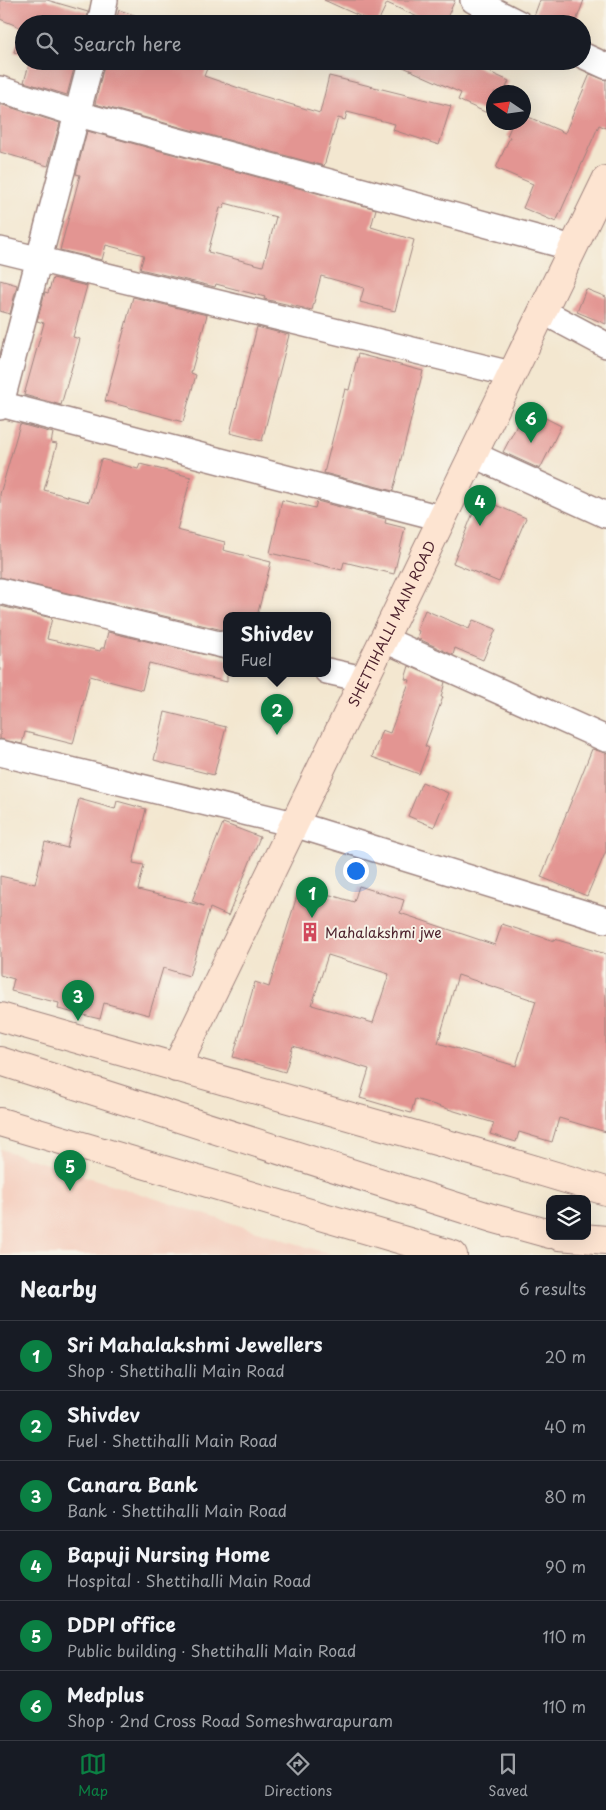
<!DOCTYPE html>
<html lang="en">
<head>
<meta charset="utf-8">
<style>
	body { margin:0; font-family:"Playpen Sans",sans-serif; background:#20242c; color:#f1f3f6 }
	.controls { position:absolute; right:15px; bottom:15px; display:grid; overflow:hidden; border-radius:10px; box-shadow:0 5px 20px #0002 }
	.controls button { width:45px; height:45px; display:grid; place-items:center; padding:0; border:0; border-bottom:1px solid #363941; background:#171b24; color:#f1f3f6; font:25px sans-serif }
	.compass { position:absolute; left:486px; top:85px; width:45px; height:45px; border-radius:50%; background:#171b24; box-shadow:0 5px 20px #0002; rotate:283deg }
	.you { position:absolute; left:355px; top:870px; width:18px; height:18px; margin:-12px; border:4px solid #fff; border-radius:50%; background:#1a73e8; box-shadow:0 0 0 8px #1a73e833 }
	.badge { display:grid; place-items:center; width:32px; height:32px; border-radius:50%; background:#0b8043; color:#fff; font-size:16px; font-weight:700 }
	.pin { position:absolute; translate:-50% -41px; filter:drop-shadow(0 1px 2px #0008) }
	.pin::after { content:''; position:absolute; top:26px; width:18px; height:15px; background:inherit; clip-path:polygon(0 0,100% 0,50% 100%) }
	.popup { position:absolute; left:223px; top:612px; width:108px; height:65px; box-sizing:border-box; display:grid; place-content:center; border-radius:10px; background:#171b24; filter:drop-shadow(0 1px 4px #0005); font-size:16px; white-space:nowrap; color:#9ea1a6 }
	.popup b { font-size:19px; color:#f1f3f6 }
	.popup::after { content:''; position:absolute; left:50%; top:100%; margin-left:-10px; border:10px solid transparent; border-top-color:#171b24 }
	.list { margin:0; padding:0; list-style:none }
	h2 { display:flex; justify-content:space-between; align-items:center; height:65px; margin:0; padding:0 20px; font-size:21px }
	h2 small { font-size:16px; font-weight:400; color:#9ea1a6 }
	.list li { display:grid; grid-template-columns:32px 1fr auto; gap:15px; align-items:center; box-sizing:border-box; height:70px; padding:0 20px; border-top:1px solid #363941 }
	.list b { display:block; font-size:19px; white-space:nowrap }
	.list p { margin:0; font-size:16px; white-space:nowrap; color:#9ea1a6 }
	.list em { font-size:16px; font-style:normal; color:#9ea1a6 }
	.icon { flex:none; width:28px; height:28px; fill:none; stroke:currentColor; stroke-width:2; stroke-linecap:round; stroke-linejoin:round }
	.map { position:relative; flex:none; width:606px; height:1255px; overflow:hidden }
	.search { position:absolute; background:#171b24; box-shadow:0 5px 20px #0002; left:15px; right:15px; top:15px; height:55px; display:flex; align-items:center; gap:12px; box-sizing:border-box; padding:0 18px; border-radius:28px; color:#9ea1a6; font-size:19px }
	.sheet { height:485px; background:#171b24 }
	nav { display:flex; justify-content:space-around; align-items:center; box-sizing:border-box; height:70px; border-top:1px solid #363941; background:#171b24; font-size:14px; color:#9ea1a6 }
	nav a { display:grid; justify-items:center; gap:2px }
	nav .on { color:#0b8043 }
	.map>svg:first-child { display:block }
	.built { fill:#f5d2c2 }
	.building { fill:#e39592; fill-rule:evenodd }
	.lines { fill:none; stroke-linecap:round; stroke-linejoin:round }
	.street-casing { stroke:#9e837e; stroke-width:28 }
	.secondary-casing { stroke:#9e837e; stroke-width:30 }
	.street { stroke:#fff; stroke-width:25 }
	.secondary { stroke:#fde4d1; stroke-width:28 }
	.labels { text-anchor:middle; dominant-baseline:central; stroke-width:4; stroke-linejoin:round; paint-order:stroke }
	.street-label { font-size:14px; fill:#4a1f2b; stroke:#f7f3e8 }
	.poi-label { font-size:14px; fill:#4a1f2b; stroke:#f7f3e8; text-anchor:start }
</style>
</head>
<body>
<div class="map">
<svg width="606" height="1255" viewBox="0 0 606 1255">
	<rect width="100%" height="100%" fill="#f7f3e8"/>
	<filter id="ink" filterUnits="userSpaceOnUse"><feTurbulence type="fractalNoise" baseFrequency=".02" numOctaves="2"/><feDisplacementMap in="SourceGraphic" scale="10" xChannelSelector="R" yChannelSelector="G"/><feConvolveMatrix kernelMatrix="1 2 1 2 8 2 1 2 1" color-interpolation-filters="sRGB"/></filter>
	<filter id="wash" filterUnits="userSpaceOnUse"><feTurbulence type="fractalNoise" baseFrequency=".0096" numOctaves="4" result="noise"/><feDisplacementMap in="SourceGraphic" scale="20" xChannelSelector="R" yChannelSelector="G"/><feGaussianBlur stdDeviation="1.12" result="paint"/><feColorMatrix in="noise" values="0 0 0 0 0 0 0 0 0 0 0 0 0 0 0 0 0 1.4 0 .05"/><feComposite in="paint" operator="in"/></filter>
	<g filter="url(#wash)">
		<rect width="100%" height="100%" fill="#f3e7d0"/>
		<!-- built -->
		<path class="built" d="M 0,1149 L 332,1255 L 0,1255 Z"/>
		<g id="blocks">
			<!-- building -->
			<path class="building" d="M 0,0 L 47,0 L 88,12 L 86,24 L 24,24 L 24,55 L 14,52 L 22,28 L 0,19 Z
				M 324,0 L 455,0 L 444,24 L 433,24 L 387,3 L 377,24 Z
				M 540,0 L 584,0 L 575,24 L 534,24 L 533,19 Z
				M 119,10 L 161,24 L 115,24 Z
				M 30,61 L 76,61 L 67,95 L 24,82 Z
				M 105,61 L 210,61 L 204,76 L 259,95 L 320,113 L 329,76 L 451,106 L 439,145 L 393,130 L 395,124 L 347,112 L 345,120 L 338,118 L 324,166 L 95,104 Z
				M 390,61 L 465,61 L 509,81 L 504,92 L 494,92 L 494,116 L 458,100 L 461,93 Z
				M 590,74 L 606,80 L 606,128 L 599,125 L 556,222 L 523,208 L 533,184 L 496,168 L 510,137 L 507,136 L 513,122 L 524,122 L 524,115 L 565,133 Z
				M 0,104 L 60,123 L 48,166 L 0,152 Z
				M 87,131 L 376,209 L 371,227 L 414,240 L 395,311 L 360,302 L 364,288 L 321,276 L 312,310 L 264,299 L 265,297 L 216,284 L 215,287 L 140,269 L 144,255 L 106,245 L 102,260 L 60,250 L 80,175 L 76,174 ZM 225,203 L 276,217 L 263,266 L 208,252 L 220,208 L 223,208 Z
				M 53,278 L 87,286 L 73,337 L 80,339 L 61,405 L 24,395 L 44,323 L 37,321 L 45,292 L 48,293 Z
				M 0,280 L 17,285 L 10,314 L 0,311 Z
				M 586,289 L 606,297 L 606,324 L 577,312 Z
				M 133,297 L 207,315 L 191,373 L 196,375 L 183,422 L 105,401 Z
				M 257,327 L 289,335 L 262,441 L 230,433 Z
				M 358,354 L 423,371 L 393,491 L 324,473 L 345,389 L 349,390 Z
				M 526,408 L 561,426 L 540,469 L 503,452 Z
				M 20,424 L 53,433 L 51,443 L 57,444 L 44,490 L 89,502 L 101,459 L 138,469 L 140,464 L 191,477 L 177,530 L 225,542 L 223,550 L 271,562 L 257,616 L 227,616 L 227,631 L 0,577 L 0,494 Z
				M 479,498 L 526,518 L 499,582 L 453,563 Z
				M 282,500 L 315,508 L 317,501 L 386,519 L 385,523 L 405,528 L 394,574 L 344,562 L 342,570 L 270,553 Z
				M 0,606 L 52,618 L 47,639 L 100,651 L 101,648 L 104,648 L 108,632 L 227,660 L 227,682 L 149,663 L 142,690 L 90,676 L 73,744 L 25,732 L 22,744 L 0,739 Z
				M 425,610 L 469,629 L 473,620 L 496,629 L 483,660 L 455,648 L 453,655 L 417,638 L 419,631 L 417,630 Z
				M 409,666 L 445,682 L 441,697 L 443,697 L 425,746 L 429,748 L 419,774 L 372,757 L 382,730 L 390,733 L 410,680 L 405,679 Z
				M 165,712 L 226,727 L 214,775 L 154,760 Z
				M 592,749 L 606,753 L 606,851 L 587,896 L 541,877 Z
				M 422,782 L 448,793 L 434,827 L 408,816 Z
				M 79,799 L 115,809 L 117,801 L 146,809 L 133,863 L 144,865 L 138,890 L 204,906 L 192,901 L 223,823 L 260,837 L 228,916 L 210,908 L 189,976 L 163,968 L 149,1015 L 104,1003 L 100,1019 L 58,1009 L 59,1003 L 11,991 L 14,979 L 0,975 L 0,876 L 35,884 L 45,842 L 67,848 Z
				M 300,886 L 354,902 L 359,886 L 404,900 L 400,913 L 495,945 L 502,924 L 554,941 L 554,939 L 606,954 L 606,1132 L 559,1118 L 552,1142 L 519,1132 L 516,1142 L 490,1134 L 494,1123 L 415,1099 L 411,1113 L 360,1098 L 369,1069 L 293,1046 L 285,1072 L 233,1057 L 255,982 L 269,987 ZM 328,955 L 389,974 L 373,1023 L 312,1005 ZM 458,975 L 536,1001 L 516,1066 L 438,1043 Z"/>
		</g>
	</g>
	<g filter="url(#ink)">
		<use href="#blocks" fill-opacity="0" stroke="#9e837e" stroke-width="1"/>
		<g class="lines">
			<defs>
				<path id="street" d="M 473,0 L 520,24
					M 100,24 L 105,0
					M 582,55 L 606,66
					M 0,89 L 78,114 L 573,248
					M 0,250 L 511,374
					M 542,311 L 606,345
					M 0,404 L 441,518
					M 0,407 L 91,61
					M 472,454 L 606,515
					M 0,591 L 227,646
					M 383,639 L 606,739
					M 327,671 L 363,679
					M 0,753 L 294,824 L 606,920"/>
				<g id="secondary">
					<path d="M 0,1017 L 482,1154 L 606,1191"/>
					<path d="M 0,1061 L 492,1218 L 550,1234"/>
					<path id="s1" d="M 176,1068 L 606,180"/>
					<path d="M 0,1122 L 453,1255"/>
					<path d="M 559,1236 L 606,1240"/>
				</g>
			</defs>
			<!-- street casing -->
			<use href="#street" class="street-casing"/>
			<!-- secondary casing -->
			<use href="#secondary" class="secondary-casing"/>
			<!-- street -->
			<use href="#street" class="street"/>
			<!-- secondary -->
			<use href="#secondary" class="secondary"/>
		</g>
	</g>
	<!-- icons -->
	<defs>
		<symbol id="building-bare" viewBox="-9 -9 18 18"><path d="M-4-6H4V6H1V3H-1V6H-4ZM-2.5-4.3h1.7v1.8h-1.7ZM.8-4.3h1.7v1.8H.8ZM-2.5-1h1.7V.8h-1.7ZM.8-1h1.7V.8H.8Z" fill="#d1495b" stroke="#f7f3e8" stroke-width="2.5" paint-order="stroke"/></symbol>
	</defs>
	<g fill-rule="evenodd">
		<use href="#building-bare" x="296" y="918" width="28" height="28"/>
	</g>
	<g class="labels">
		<!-- street labels -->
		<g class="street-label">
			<text stroke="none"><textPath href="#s1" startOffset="494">SHETTIHALLI MAIN ROAD</textPath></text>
		</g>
		<!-- poi labels -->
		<g class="poi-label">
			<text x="325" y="932">Mahalakshmi jwe</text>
		</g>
	</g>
</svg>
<div class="controls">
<button><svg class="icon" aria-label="layers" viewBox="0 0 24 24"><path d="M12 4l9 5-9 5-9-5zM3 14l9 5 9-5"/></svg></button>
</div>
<svg class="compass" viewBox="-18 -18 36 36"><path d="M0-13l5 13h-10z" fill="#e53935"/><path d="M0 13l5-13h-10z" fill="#9ea1a6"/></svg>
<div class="you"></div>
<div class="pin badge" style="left:312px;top:918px">1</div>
<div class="pin badge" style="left:277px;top:735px">2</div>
<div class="popup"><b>Shivdev</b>Fuel</div>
<div class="pin badge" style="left:78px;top:1021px">3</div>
<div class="pin badge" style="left:480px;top:526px">4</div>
<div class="pin badge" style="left:70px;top:1191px">5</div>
<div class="pin badge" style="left:531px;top:443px">6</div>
<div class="search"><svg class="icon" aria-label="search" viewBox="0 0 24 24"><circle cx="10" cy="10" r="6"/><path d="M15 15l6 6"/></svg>Search here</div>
</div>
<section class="sheet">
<h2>Nearby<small>6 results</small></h2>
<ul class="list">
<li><span class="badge">1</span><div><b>Sri Mahalakshmi Jewellers</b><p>Shop · Shettihalli Main Road</p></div><em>20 m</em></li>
<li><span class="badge">2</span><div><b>Shivdev</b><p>Fuel · Shettihalli Main Road</p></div><em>40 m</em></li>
<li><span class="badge">3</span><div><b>Canara Bank</b><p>Bank · Shettihalli Main Road</p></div><em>80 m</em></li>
<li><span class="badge">4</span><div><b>Bapuji Nursing Home</b><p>Hospital · Shettihalli Main Road</p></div><em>90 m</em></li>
<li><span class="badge">5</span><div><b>DDPI office</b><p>Public building · Shettihalli Main Road</p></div><em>110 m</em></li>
<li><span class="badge">6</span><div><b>Medplus</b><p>Shop · 2nd Cross Road Someshwarapuram</p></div><em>110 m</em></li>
</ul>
</section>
<nav>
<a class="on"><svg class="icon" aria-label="map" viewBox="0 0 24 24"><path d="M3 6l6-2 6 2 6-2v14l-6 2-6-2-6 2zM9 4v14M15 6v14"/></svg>Map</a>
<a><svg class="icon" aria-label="directions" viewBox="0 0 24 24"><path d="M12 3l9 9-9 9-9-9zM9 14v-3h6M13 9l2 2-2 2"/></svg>Directions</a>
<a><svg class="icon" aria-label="saved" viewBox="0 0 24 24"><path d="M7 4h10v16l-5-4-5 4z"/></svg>Saved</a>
</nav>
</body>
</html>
